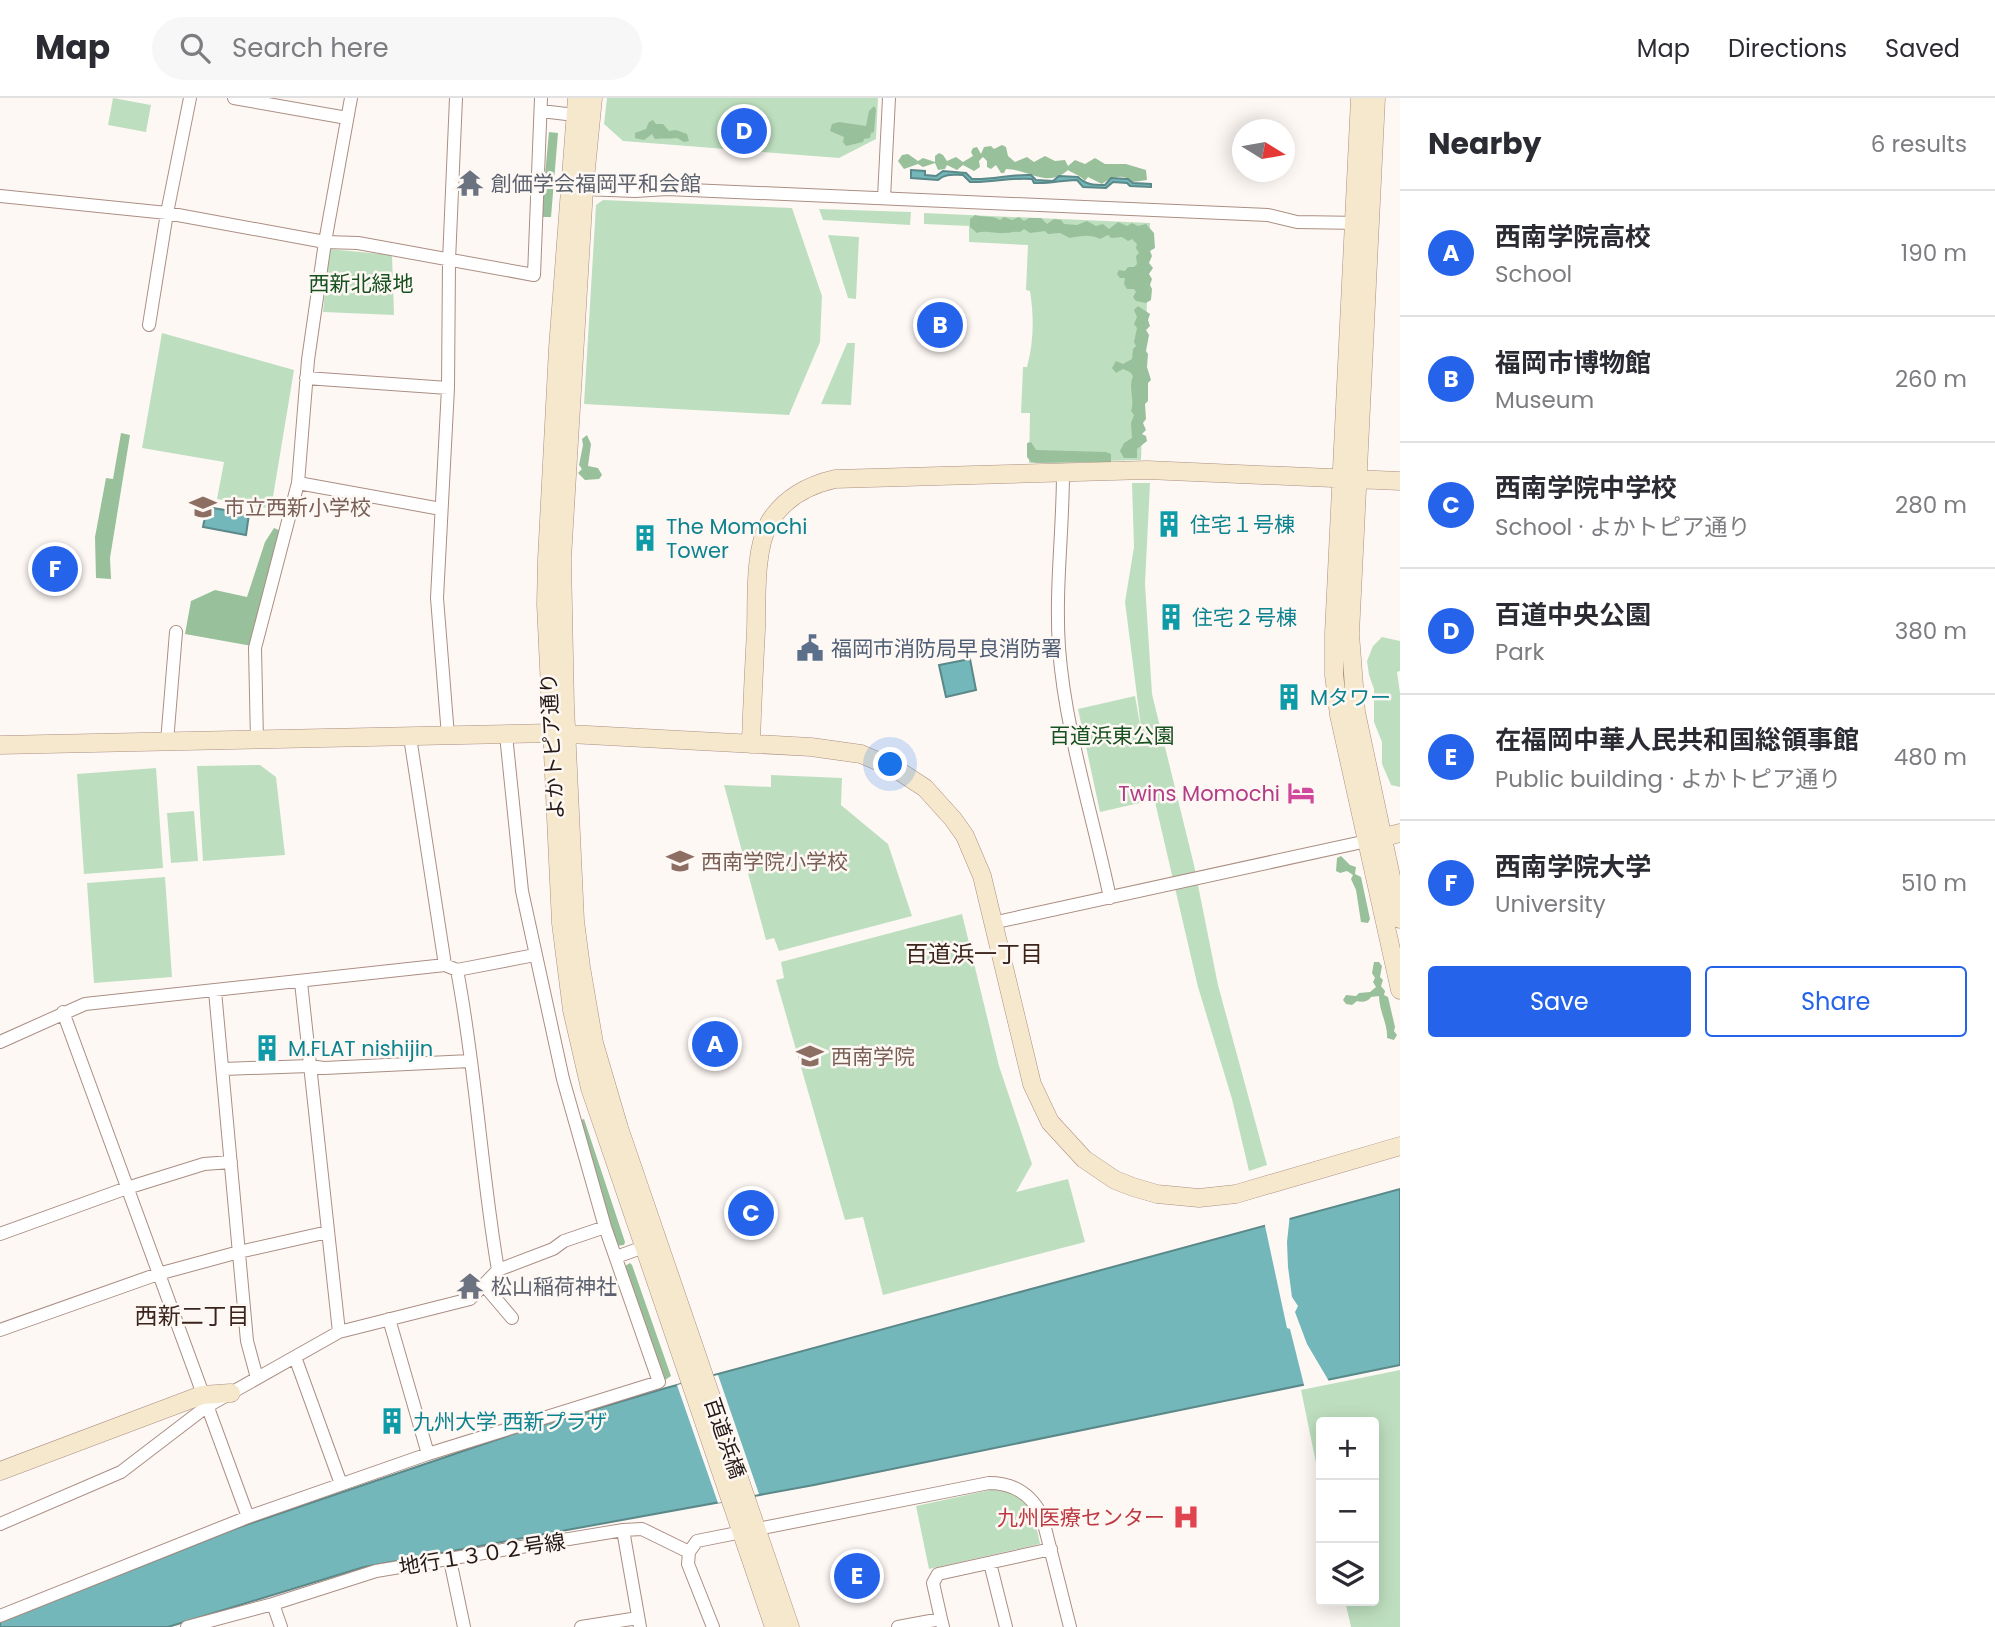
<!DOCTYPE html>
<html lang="en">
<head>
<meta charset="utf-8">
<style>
	body { margin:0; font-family:Poppins,"Noto Sans JP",sans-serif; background:#f7f7f7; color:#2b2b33 }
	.controls { position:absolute; right:21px; bottom:21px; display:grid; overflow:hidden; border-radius:7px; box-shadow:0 4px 18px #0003 }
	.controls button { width:63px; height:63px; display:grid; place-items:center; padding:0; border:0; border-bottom:2px solid #e1e1e2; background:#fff; color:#2b2b33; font:35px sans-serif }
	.compass { position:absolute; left:1232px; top:21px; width:63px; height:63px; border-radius:50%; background:#fff; box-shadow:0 4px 18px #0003; rotate:101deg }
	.you { position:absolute; left:891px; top:667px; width:24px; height:24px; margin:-18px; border:5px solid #fff; border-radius:50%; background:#1a73e8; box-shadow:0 0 0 10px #1a73e833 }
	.badge { display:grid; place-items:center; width:46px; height:46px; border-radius:50%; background:#2563eb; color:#fff; font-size:23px; font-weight:700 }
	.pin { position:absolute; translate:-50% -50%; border:4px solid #fff; box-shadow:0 2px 7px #0006 }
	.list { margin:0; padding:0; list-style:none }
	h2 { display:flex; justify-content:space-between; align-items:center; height:91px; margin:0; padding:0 28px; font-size:30px }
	h2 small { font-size:23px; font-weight:400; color:#7c7c81 }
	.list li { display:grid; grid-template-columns:46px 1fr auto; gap:21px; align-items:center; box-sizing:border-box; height:126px; padding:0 28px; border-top:2px solid #e1e1e2 }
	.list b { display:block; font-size:26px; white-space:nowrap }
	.list p { margin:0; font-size:23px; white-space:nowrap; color:#7c7c81 }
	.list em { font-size:23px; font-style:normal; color:#7c7c81 }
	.actions { display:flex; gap:14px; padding:21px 28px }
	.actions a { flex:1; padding:16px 0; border:2px solid #2563eb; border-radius:7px; text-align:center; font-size:24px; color:#2563eb }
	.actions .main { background:#2563eb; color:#fff }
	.icon { flex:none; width:38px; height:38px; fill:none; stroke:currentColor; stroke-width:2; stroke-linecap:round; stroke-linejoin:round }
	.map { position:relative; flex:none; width:1400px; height:1529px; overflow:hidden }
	header { display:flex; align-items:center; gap:42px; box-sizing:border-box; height:98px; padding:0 35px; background:#fff; border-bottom:2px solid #e1e1e2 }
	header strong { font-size:33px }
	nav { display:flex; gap:38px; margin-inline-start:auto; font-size:24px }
	.search { width:490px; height:63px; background:#f7f7f7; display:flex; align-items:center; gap:18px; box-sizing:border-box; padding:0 24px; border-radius:38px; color:#7c7c81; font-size:26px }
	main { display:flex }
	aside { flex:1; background:#fff }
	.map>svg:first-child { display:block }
	.green { fill:#bedfbf }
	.forest { fill:#98c09a }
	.water { fill:#73b7ba; stroke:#5b8888; stroke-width:2 }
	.pier { fill:#fef8f5 }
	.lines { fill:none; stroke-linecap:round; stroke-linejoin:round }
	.street-casing { stroke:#ab8e83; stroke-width:14 }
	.secondary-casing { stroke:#ab8e83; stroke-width:19 }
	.street { stroke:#fff; stroke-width:12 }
	.secondary { stroke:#f6e8cc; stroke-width:18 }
	.labels { text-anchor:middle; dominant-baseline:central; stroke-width:5; stroke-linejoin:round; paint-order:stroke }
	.worship-label { font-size:21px; fill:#5b616d; stroke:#fef8f5; text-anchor:start }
	.park-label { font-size:21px; fill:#175120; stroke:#fef8f5 }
	.education-label { font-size:21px; fill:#785e54; stroke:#fef8f5; text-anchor:start }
	.culture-label { font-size:21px; fill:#0d838f; stroke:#fef8f5; text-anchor:start }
	.service-label { font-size:21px; fill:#4e5e75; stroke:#fef8f5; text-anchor:start }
	.street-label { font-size:21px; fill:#241915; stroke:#fef8f5 }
	.hotel-label { font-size:21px; fill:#b23c85; stroke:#fef8f5; text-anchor:end }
	.health-label { font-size:21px; fill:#be3a42; stroke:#fef8f5; text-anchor:end }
	.neighbourhood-label { font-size:23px; fill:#3b241b; stroke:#fef8f5 }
</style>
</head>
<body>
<header>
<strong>Map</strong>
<div class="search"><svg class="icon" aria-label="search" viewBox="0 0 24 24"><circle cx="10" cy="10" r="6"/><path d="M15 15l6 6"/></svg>Search here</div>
<nav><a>Map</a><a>Directions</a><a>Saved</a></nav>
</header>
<main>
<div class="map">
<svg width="1400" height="1529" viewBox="0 0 1400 1529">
	<rect width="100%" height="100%" fill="#fef8f5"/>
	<!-- green -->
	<path class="green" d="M 113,0 L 151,7 L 146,34 L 108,27 Z
		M 607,0 L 878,0 L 876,41 L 839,60 L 623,43 L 604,26 Z
		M 603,102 L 792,110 L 822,198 L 820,244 L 789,317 L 584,306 L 596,107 Z
		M 819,111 L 911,114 L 910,127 L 823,122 Z
		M 924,115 L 1150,125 L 1141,362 L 1029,365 L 1030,315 L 1021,315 L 1023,269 L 1027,269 C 1034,243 1034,219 1030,193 L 1026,192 L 1028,147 L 969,144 L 969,128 L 924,126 Z
		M 828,137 L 859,139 L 856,201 L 848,200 Z
		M 329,151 L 392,157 L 394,217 L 323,214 Z
		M 162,235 L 294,272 L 271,411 L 217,401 L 224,364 L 142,350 Z
		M 847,245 L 855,245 L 851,307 L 821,306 Z
		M 1132,385 L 1150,385 L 1145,486 L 1152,596 L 1194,767 L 1218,887 L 1267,1067 L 1249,1073 L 1232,1001 L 1198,889 L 1152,691 L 1153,702 L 1100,714 L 1078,611 L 1135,598 L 1142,637 L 1125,504 L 1134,449 Z
		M 1382,539 L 1400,543 L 1400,573 L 1397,574 L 1400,595 L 1400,689 L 1391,687 L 1382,666 L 1382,644 L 1374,624 L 1374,591 L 1369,577 L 1367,563 L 1373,548 Z
		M 260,667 L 276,679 L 285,757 L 203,763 L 197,668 Z
		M 156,670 L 163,770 L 84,776 L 77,676 Z
		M 771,677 L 842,680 L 841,707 L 888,746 L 912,818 L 779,853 L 774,840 L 766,842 L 724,687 L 771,689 Z
		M 194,713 L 198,763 L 171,765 L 167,715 Z
		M 165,779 L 172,879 L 94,885 L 87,785 Z
		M 962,816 L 999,968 L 1032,1066 L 1016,1094 L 1068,1081 L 1085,1144 L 883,1197 L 863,1119 L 845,1122 L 776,882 L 784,880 L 781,864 Z
		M 1400,1272 L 1400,1529 L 1351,1529 L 1345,1503 L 1374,1503 L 1374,1324 L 1321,1324 L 1321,1389 L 1301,1292 Z
		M 990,1392 C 1028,1392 1034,1415 1040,1446 L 929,1471 L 916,1408 Z"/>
	<!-- forest -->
	<path class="forest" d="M 874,8 L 876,11 L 874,34 L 871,35 L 870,40 L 864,41 L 863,44 L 846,48 L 843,44 L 844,39 L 830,33 L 832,26 L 839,24 L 866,28 L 869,13 Z
		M 653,22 L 656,26 L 663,26 L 669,33 L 676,32 L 687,36 L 689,43 L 684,44 L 677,40 C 669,41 663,40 655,41 L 652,36 L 644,42 L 635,40 L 635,35 L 646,31 L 649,24 Z
		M 549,34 L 558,35 L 551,119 L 541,119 Z
		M 1002,47 L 1006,49 L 1008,58 L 1015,64 L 1027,59 L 1034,64 L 1045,58 L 1055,63 L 1065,62 L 1068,68 L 1075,62 L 1085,66 L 1095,60 L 1105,66 L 1126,66 L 1146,72 L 1147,82 L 1133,84 C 1124,75 1111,79 1102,86 L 1088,79 L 1085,83 C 1080,77 1074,76 1068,72 C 1048,91 1027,71 1006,71 L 1004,75 L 1001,75 L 996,67 L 991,71 L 987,69 L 987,63 L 983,59 L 979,63 L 980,69 L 974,73 L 963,67 L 957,72 L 947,67 L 945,71 L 938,72 L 935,65 L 923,69 L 918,66 L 904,71 L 898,63 L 902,57 L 908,56 L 918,63 L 923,60 L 935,64 L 935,58 L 939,55 L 943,57 L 947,63 L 956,59 L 963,64 L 973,58 L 971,54 L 973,50 L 977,49 L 981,56 L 984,49 L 991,48 L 994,51 Z
		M 975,117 C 983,120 993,117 1000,122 L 1004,119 L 1012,122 L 1019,119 L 1024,123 L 1029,120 L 1041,120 L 1047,126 L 1054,121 L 1061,122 L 1064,126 L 1077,127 L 1087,123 L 1096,128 L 1103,126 L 1109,131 L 1118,124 L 1127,128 L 1132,125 L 1138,128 L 1146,126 L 1154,135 L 1155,150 L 1150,153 L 1152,158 L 1149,165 L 1153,170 L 1149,176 L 1152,181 L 1150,187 L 1152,191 L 1151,202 L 1146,205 L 1136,203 L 1133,199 L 1136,194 L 1134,191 L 1127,191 L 1124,186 L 1125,180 L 1120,180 L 1117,176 L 1119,172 L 1125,173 L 1128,169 L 1134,169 L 1137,166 L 1136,158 L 1139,155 L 1136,150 L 1137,146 L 1132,141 L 1128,143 L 1122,139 L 1111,140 L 1108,137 L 1100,141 C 1090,136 1081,138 1070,140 L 1060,135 L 1048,136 L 1045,133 L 1030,135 L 1024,131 L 1020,134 C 1012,133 1011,135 1004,135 C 994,136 987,132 977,135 L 970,129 L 970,121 Z
		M 1138,208 L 1150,216 L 1148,222 L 1150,228 L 1146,232 L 1149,237 L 1146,253 L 1148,256 L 1147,269 L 1151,282 L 1148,285 L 1148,303 L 1145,306 L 1146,321 L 1143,325 L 1146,332 L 1142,336 L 1146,338 L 1147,343 L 1137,351 L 1137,360 L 1124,360 L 1120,353 L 1124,345 L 1132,340 L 1131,325 L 1134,317 L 1131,313 C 1135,302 1128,290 1133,278 L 1130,274 L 1123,271 L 1116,275 L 1112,270 L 1116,263 L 1123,266 L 1132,261 L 1133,251 L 1136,248 L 1134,244 L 1137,230 L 1134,226 L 1137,219 L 1134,212 Z
		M 121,335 L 130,337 L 110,460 L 111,481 L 96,480 L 95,439 L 106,380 L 113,381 Z
		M 587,337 L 591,346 L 588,368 L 598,370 L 602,377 L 599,381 L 585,382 L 578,375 L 582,371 L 579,367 L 583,347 L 582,341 Z
		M 1031,344 L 1036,352 L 1106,354 L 1111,356 L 1111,364 L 1037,365 L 1031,364 L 1027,359 L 1027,345 Z
		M 274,430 L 281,433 L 252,548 L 185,536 L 191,503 L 215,492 L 247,499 L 265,444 Z
		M 1341,758 L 1350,767 L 1356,769 L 1355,776 L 1361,779 L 1370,821 L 1368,825 L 1361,824 L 1356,792 L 1351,781 L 1353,777 L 1347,773 L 1340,775 L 1336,773 L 1337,760 Z
		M 1374,864 L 1379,864 L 1382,868 L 1380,879 L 1383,882 L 1381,888 L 1385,893 L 1384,897 L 1388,899 L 1395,929 L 1394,933 L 1397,937 L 1394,942 L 1387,940 C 1388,926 1379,913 1379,898 L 1371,899 C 1369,903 1362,905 1357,903 L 1352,907 L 1346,906 L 1343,902 L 1346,897 L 1356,898 L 1359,895 L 1370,894 L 1376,889 L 1373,884 L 1375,880 L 1372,875 Z
		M 584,1021 L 625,1144 L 624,1147 L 615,1148 L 578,1023 Z
		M 630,1165 L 632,1167 L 671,1278 L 665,1282 L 625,1168 Z"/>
	<!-- water -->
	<path class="water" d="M 911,72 L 925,73 L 925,77 L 936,78 L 943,73 L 966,75 L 972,81 C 993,82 1010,76 1031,77 L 1036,82 L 1053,83 L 1059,78 L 1078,79 C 1086,87 1094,87 1105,87 L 1111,80 L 1128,81 L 1133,85 L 1151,86 L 1151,89 L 1130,88 L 1127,85 L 1113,84 L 1106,90 L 1083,89 L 1077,82 C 1061,82 1051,86 1034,85 L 1032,81 C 1010,79 992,85 970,84 L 963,77 C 953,77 946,75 938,82 L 911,80 Z
		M 207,409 L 249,416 L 246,437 L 203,429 Z
		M 970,561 L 976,592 L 946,599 L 939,567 Z
		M 1400,1091 L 1400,1267 L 814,1387 L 364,1469 L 168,1529 L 0,1529 L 0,1524 L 237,1430 L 522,1333 L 666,1290 Z"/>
	<!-- pier -->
	<path class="pier" d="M 1290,1116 L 1287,1144 L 1288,1169 L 1292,1199 L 1298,1208 L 1295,1214 L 1307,1246 L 1330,1285 L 1305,1291 L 1290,1231 L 1287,1230 L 1264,1123 Z
		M 718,1277 L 759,1396 L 718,1405 L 677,1287 Z"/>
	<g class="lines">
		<defs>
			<path id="street" d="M 234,0 L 347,20
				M 541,13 L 575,17
				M 584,91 L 635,93 L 667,91 L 1268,117 L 1297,124 L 1362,125
				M 0,98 L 167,115 L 325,144 L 358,145 L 534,177 L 541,0
				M 884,100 L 889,0
				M 149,227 L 167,115 L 190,0
				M 306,280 L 448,290
				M 1063,374 C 1063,433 1055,491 1059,550 C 1065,632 1093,718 1110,800
				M 298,385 L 441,411
				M 448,638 L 437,500 L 448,290 L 449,163 L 456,0
				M 410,639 L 445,867
				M 257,643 L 255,550 L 298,385 L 308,262 L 325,144 L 351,0
				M 167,644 L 176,534
				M 992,825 L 1367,743
				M 457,872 C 476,971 481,1072 498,1172
				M 301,884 L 339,1234
				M 215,893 L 247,1243 L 257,1280
				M 63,914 L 248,1419
				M 0,944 L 85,906 L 445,867 L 457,872 L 535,857
				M 223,971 L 309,968 L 324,970 L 470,963
				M 0,1136 L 127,1090 L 204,1066 L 231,1064
				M 616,1159 L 644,1149
				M 484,1187 L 512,1220
				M 389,1221 L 428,1356
				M 0,1232 L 158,1176 L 239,1154 L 328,1134
				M 295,1259 L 341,1386
				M 0,1426 L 121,1374 L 206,1309 L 339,1234 L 470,1201 L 498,1172 L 553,1151 L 564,1143 L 605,1129
				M 623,1432 L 640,1529
				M 450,1462 L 464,1529
				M 990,1465 L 1006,1529
				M 273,1506 L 281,1529
				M 0,1518 L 248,1419 L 428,1356 L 659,1284 L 605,1129 L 563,981 L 522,793 L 506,637
				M 941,1521 L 933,1485 L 938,1476 L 1051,1451
				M 187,1529 L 273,1506 L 376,1473 L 623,1432 L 642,1431 L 689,1454
				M 581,1529 L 638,1520
				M 713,1529 L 688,1466 L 689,1454 L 697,1443 L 989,1385 C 1014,1385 1031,1396 1042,1418 L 1070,1529
				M 898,1529 L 941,1521 L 943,1529"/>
			<path id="secondary" d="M 577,0 L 558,250 L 547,461 L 546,506 L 561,825 L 572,912 L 590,990 L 774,1529
				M 593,0 L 584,91 L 562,461 L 565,608 L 575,823 L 581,869 L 594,945 L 619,1030 L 790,1529
				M 1360,0 L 1334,535 L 1334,577 L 1339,617 L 1400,892
				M 1376,0 L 1350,536 L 1356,614 L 1400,821
				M 751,646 C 752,608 754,570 756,532 C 757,501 754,453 769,425 C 783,401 808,387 835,381 L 1147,372 L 1400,383
				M 0,647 L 551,635 L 811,649 L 861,656 L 896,671 L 925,690 L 953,721 L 965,738 L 982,778 L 1032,986 L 1050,1024 L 1084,1061 L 1115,1082 L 1133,1089 L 1157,1096 L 1199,1100 L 1236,1096 L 1400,1048
				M 1370,743 L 1400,735
				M 0,1373 L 202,1297 L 231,1295"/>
		</defs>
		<!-- street casing -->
		<use href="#street" class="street-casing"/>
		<!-- secondary casing -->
		<use href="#secondary" class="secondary-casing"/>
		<!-- street -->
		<use href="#street" class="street"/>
		<!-- secondary -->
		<use href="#secondary" class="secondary"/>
	</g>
	<!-- icons -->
	<defs>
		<symbol id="temple-bare" viewBox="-9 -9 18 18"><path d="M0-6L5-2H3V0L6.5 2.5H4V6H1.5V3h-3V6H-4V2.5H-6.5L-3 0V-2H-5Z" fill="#6b7280" stroke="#fef8f5" stroke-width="2.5" paint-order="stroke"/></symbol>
		<symbol id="school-bare" viewBox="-9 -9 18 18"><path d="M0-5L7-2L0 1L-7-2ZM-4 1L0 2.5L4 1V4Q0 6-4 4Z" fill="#8d6e63" stroke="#fef8f5" stroke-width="2.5" paint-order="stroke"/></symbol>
		<symbol id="building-bare" viewBox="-9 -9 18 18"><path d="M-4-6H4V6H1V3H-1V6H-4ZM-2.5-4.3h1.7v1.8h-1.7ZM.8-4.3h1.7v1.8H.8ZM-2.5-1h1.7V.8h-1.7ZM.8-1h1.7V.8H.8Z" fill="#0f9aa8" stroke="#fef8f5" stroke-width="2.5" paint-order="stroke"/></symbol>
		<symbol id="civic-bare" viewBox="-9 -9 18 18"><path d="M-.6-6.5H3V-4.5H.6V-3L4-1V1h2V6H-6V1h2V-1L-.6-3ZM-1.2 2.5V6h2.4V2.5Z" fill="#5c6f8a" stroke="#fef8f5" stroke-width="2.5" paint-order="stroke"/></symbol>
		<symbol id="hotel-bare" viewBox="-9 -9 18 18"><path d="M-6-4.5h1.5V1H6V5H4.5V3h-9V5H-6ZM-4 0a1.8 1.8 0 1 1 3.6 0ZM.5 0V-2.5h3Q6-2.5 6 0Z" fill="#d1479c" stroke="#fef8f5" stroke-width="2.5" paint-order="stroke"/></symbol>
		<symbol id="hospital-bare" viewBox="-9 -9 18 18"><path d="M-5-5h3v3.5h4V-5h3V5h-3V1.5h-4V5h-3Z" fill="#e0444e" stroke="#fef8f5" stroke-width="2.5" paint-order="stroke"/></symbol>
	</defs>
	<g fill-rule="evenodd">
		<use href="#temple-bare" x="451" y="66" width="38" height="38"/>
		<use href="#school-bare" x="184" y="390" width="38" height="38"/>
		<use href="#building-bare" x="1150" y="407" width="38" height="38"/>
		<use href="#building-bare" x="626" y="421" width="38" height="38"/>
		<use href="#building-bare" x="1152" y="500" width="38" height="38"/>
		<use href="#civic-bare" x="791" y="531" width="38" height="38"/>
		<use href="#building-bare" x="1270" y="580" width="38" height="38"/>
		<use href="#hotel-bare" x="1282" y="676" width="38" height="38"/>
		<use href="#school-bare" x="661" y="744" width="38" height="38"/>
		<use href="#building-bare" x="248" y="931" width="38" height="38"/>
		<use href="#school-bare" x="791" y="939" width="38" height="38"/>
		<use href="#temple-bare" x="451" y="1169" width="38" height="38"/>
		<use href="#building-bare" x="373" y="1304" width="38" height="38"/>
		<use href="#hospital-bare" x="1167" y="1400" width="38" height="38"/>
	</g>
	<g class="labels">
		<!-- worship labels -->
		<g class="worship-label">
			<text x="491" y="85">創価学会福岡平和会館</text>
			<text x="491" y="1188">松山稲荷神社</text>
		</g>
		<!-- park labels -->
		<g class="park-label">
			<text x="361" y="185">西新北緑地</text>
			<text x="1112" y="637">百道浜東公園</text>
		</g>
		<!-- education labels -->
		<g class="education-label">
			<text x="224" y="409">市立西新小学校</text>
			<text x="701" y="763">西南学院小学校</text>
			<text x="831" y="958">西南学院</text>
		</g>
		<!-- culture labels -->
		<g class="culture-label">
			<text x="1190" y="426">住宅１号棟</text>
			<text x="666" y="428">The Momochi<tspan x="666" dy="24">Tower</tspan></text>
			<text x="1192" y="519">住宅２号棟</text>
			<text x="1310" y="599">Mタワー</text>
			<text x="288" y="950">M.FLAT nishijin</text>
			<text x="413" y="1323">九州大学 西新プラザ</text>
		</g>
		<!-- service labels -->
		<g class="service-label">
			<text x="831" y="550">福岡市消防局早良消防署</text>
		</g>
		<!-- street labels -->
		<g class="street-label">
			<text transform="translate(552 648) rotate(-93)">よかトピア通り</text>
			<text transform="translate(725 1340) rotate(71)">百道浜橋</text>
			<text transform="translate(482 1456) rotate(-9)">地行１３０２号線</text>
		</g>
		<!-- hotel labels -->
		<g class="hotel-label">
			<text x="1280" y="695">Twins Momochi</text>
		</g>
		<!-- health labels -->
		<g class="health-label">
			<text x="1165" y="1419">九州医療センター</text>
		</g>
		<!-- neighbourhood labels -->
		<g class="neighbourhood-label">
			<text x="974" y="856">百道浜一丁目</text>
			<text x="192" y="1218">西新二丁目</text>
		</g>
	</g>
</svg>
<div class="controls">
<button>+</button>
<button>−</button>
<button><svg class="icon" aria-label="layers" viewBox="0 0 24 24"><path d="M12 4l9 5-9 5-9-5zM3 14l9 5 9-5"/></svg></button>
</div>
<svg class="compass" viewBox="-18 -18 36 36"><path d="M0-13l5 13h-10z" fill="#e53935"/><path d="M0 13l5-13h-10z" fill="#7c7c81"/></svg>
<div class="you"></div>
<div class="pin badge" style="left:715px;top:946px">A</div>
<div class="pin badge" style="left:940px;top:227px">B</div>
<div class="pin badge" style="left:751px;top:1115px">C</div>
<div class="pin badge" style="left:744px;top:33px">D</div>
<div class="pin badge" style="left:857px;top:1478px">E</div>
<div class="pin badge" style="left:55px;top:471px">F</div>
</div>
<aside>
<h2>Nearby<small>6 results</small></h2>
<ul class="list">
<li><span class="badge">A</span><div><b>西南学院高校</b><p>School</p></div><em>190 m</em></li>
<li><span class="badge">B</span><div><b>福岡市博物館</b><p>Museum</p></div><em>260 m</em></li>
<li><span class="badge">C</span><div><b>西南学院中学校</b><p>School · よかトピア通り</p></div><em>280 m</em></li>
<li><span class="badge">D</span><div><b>百道中央公園</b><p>Park</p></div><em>380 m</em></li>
<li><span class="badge">E</span><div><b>在福岡中華人民共和国総領事館</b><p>Public building · よかトピア通り</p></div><em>480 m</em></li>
<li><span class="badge">F</span><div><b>西南学院大学</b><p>University</p></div><em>510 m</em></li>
</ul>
<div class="actions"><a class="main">Save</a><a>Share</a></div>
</aside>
</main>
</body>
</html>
